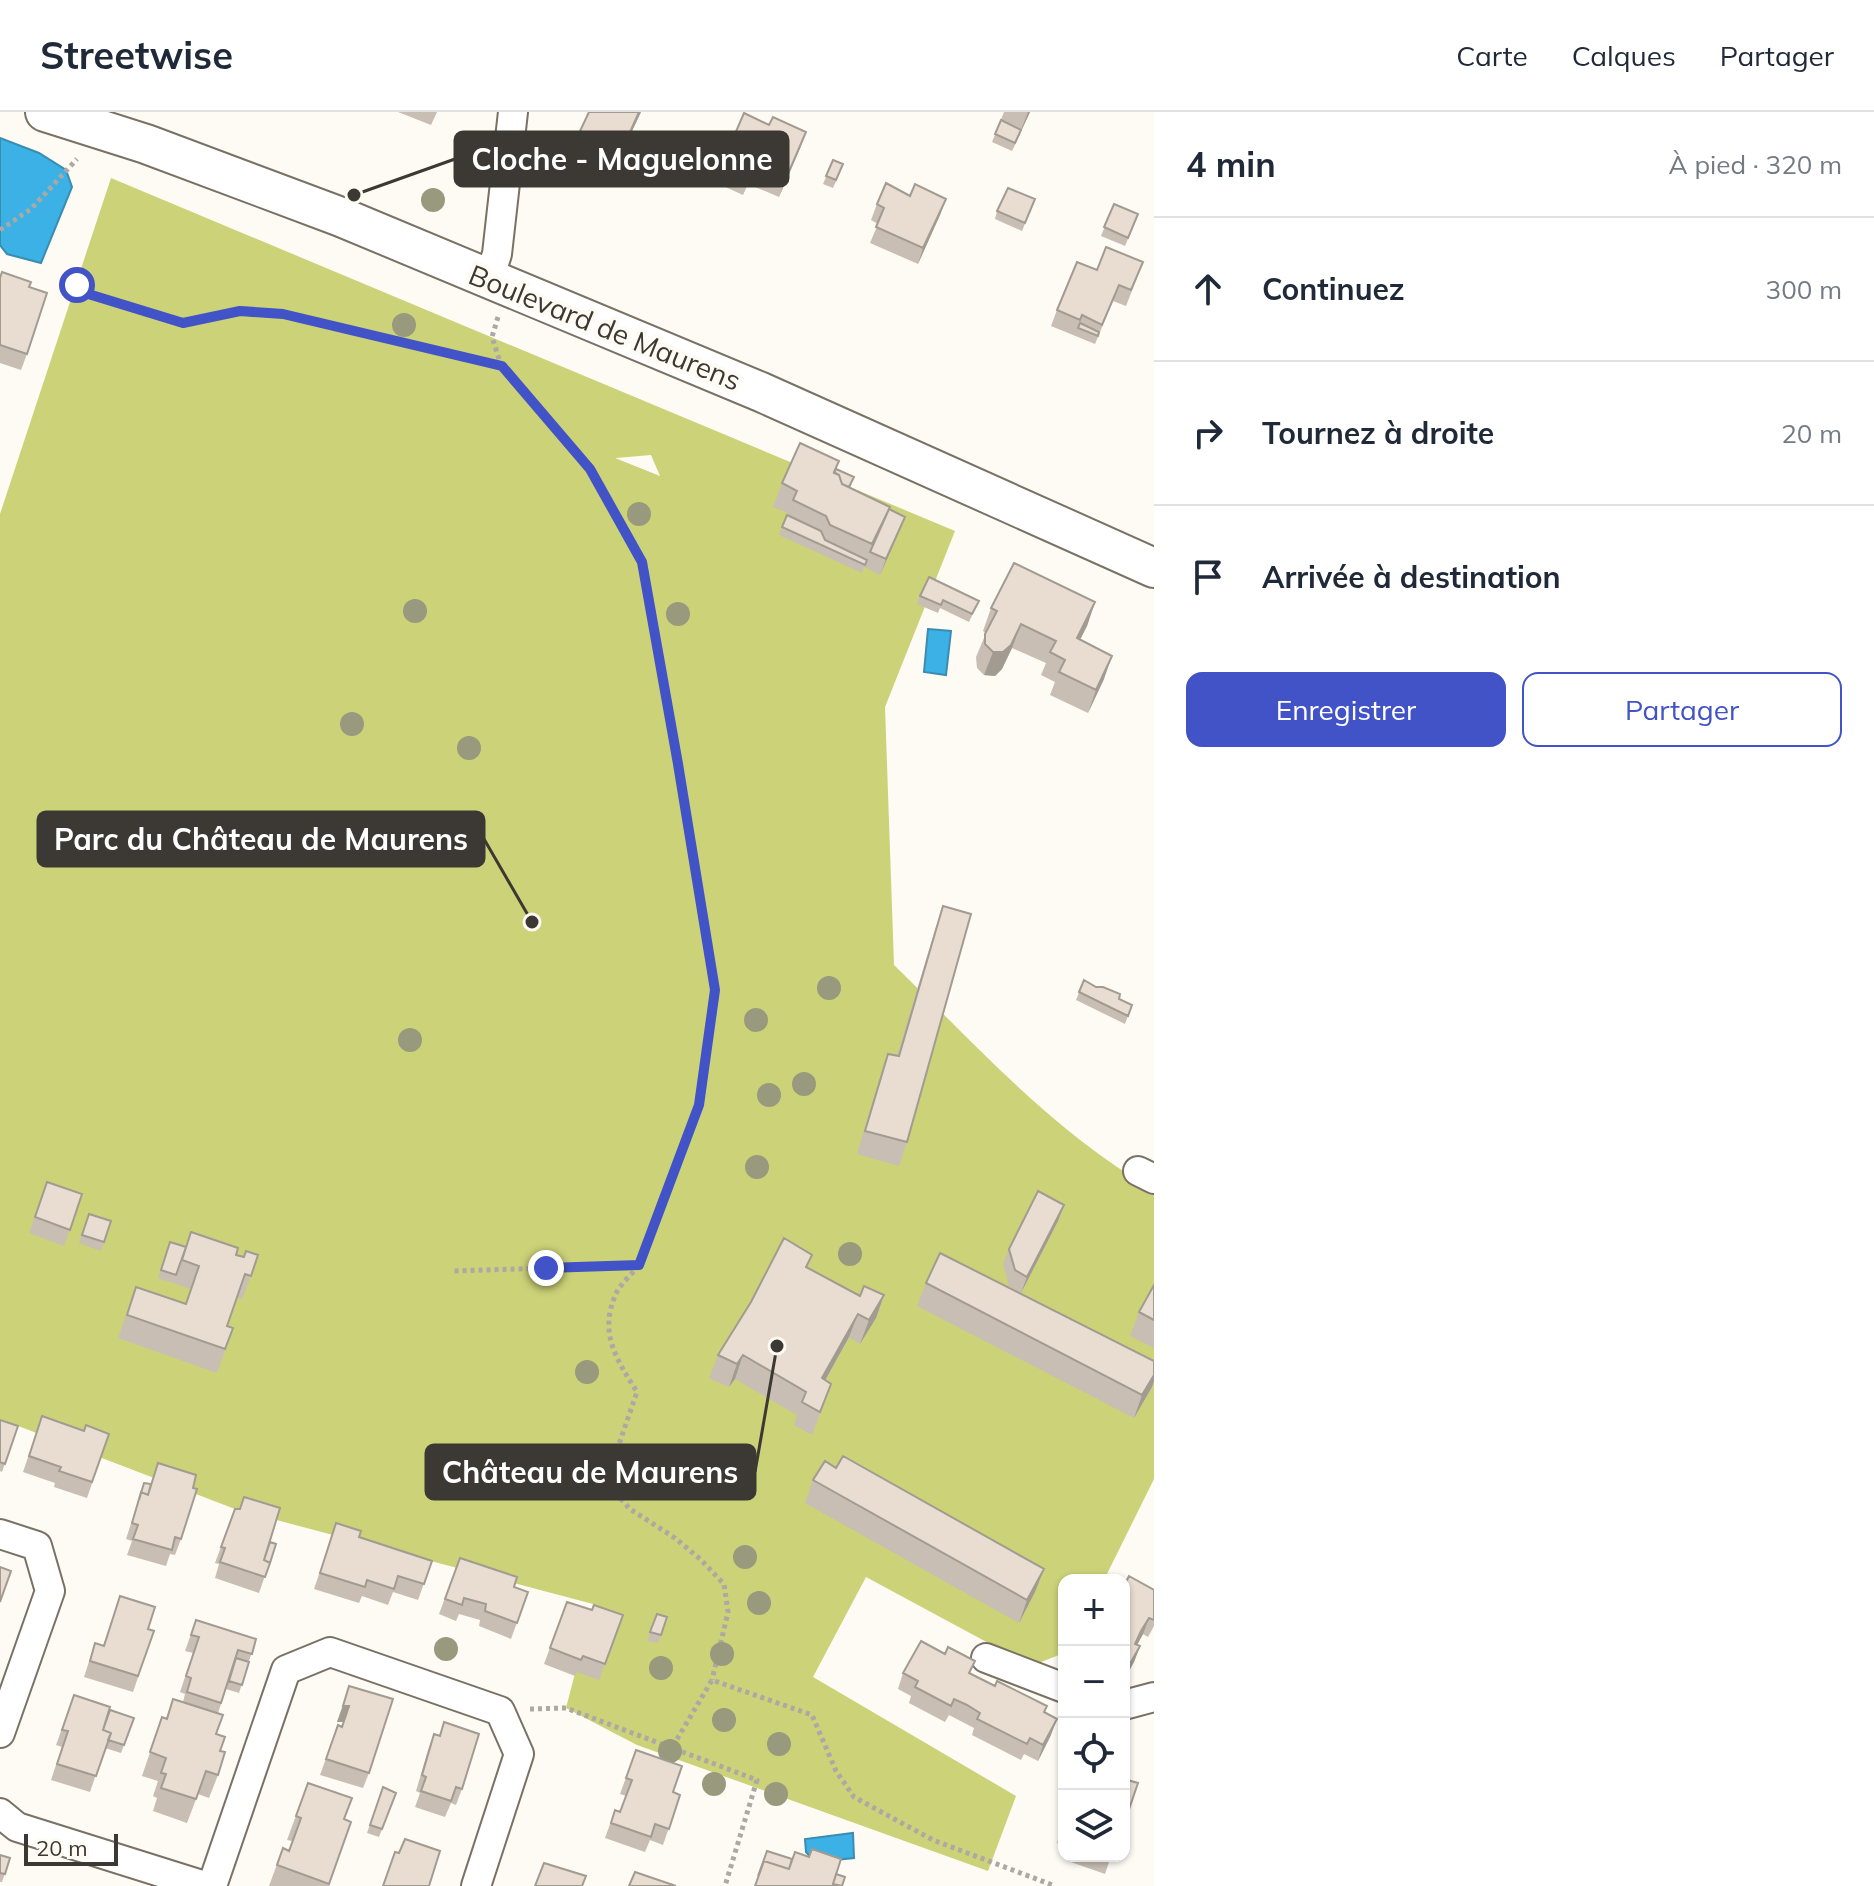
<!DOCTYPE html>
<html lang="fr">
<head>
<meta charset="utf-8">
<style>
	body { margin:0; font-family:Mulish,sans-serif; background:#f6f6f7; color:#1f2937 }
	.controls { position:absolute; right:24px; bottom:24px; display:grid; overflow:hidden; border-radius:16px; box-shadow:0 2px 6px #0004 }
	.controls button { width:72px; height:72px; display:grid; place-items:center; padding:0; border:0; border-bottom:2px solid #e0e1e3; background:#fff; color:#1f2937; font:40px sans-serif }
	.scale { position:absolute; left:24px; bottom:20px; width:94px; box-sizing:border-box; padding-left:8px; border:4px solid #3c3833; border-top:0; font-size:22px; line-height:28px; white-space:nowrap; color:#3c3833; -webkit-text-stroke:6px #fefaf4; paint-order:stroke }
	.stop { position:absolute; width:24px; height:24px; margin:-18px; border:6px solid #4153c6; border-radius:50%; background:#fff }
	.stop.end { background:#4153c6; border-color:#fff; box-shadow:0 2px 8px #0008 }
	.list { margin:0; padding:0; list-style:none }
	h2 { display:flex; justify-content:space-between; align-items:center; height:104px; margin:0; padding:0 32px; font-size:34px }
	h2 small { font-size:26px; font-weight:400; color:#747a83 }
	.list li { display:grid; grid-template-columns:52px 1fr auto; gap:24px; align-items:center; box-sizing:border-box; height:144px; padding:0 32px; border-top:2px solid #e0e1e3 }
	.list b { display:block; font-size:30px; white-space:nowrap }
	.list em { font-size:26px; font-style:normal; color:#747a83 }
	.actions { display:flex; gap:16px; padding:24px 32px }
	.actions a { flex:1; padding:18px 0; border:2px solid #4153c6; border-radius:16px; text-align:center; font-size:28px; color:#4153c6 }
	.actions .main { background:#4153c6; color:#fff }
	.icon { flex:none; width:44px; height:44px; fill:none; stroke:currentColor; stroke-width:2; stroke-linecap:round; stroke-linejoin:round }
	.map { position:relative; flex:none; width:1154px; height:1774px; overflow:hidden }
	header { display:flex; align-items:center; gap:48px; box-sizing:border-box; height:112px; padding:0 40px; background:#fff; border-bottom:2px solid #e0e1e3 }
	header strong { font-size:38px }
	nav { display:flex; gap:44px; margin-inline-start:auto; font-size:28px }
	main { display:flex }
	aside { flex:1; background:#fff }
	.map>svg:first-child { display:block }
	.green { fill:#ccd278; fill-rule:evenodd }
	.water { fill:#3bb1e6; stroke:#3b8db0; stroke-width:2 }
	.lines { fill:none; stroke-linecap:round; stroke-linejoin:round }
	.street-casing { stroke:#7a7165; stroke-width:32 }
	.secondary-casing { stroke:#7a7165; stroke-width:42 }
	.path { stroke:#aca8a3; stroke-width:5; stroke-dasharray:4 4; stroke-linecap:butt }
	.street { stroke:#fff; stroke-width:28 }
	.secondary { stroke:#fff; stroke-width:38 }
	.tree { fill:#99997e }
	.wall { fill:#c8beb3 }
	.shaded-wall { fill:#a29b92 }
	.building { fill:#e8ddd0; stroke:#a29b92; stroke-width:2 }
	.route { stroke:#4153c6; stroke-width:10 }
	.labels { text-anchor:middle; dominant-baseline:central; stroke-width:8; stroke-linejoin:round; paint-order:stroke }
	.street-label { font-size:28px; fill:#3c3833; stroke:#fefaf4 }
	.leader { fill:none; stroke:#3c3833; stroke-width:3 }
	.callout-dot { fill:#3c3833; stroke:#fefaf4; stroke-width:3 }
	.callout { fill:#3c3833; stroke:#3c3833; stroke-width:3 }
	.callout-label { font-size:30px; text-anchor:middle; font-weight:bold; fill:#fff }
</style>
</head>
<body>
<header>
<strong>Streetwise</strong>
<nav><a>Carte</a><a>Calques</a><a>Partager</a></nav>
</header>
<main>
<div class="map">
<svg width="1154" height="1774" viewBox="0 0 1154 1774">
	<rect width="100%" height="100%" fill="#fefaf4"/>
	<!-- green -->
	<path class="green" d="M 111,66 L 955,419 L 885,595 L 894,853 C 976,933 1054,1021 1154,1078 L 1154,1367 L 1104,1468 L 1064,1468 L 1064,1541 L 1031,1554 L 866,1465 L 813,1565 L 1016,1684 L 988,1759 L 637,1633 L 566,1596 L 593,1492 L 235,1397 L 0,1307 L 0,402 ZM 651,343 L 660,364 L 615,346 L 616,346 Z"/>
	<!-- water -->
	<path class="water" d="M 0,26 L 39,41 L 66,58 L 72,75 L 41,151 L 7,142 L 0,133 Z
		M 928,517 L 951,519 L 946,563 L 924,560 Z
		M 853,1721 L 854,1746 L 815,1750 L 806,1740 L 805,1727 Z"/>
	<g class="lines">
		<defs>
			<path id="street" d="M 489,167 L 497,142 L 513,0
				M 1138,1059 L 1154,1067
				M 0,1422 L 37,1434 L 50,1479 L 0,1621
				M 986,1546 L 1064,1576
				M 1124,1593 L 1154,1585
				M 0,1701 L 17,1715 L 205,1774
				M 212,1774 L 286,1558 L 330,1540 L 500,1599 L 519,1642 L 476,1774"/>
			<path id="secondary" d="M 45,0 L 146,32 L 341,105 L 761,280 L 1154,456"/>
		</defs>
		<!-- street casing -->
		<use href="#street" class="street-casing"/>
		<!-- secondary casing -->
		<use href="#secondary" class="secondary-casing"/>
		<!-- path -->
		<path class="path" d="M 0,118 L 31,97 L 77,47
			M 77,173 L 85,181 L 183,211 L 240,199 L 283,202 L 502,254 L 590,357 L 642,450 L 678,652 L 715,878 L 699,993 L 639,1153 L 453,1159
			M 498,205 L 492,225 L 501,253
			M 639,1154 C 631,1163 619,1173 615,1184 C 599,1222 617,1248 637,1280 L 611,1355 L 613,1378 L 630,1397 L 675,1426 L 700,1447 L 724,1472 L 728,1500 L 712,1568
			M 530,1597 L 566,1596 L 757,1668 L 725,1774
			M 673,1634 L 712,1568 L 812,1603 L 836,1659 L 854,1685 L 933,1728 L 1055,1774"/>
		<!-- street -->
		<use href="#street" class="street"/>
		<!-- secondary -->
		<use href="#secondary" class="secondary"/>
	</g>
	<!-- trees -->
	<g class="tree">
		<circle cx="433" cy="88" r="12"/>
		<circle cx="404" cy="213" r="12"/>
		<circle cx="639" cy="402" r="12"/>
		<circle cx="415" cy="499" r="12"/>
		<circle cx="678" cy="502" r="12"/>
		<circle cx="352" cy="612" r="12"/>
		<circle cx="469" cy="636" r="12"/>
		<circle cx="829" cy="876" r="12"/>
		<circle cx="756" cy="908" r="12"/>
		<circle cx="410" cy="928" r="12"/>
		<circle cx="804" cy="972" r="12"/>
		<circle cx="769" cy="983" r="12"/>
		<circle cx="757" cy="1055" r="12"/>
		<circle cx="850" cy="1142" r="12"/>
		<circle cx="587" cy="1260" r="12"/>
		<circle cx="745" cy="1445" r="12"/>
		<circle cx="759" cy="1491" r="12"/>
		<circle cx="446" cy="1537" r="12"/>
		<circle cx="722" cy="1542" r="12"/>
		<circle cx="661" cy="1556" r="12"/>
		<circle cx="724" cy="1608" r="12"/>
		<circle cx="779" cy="1632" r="12"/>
		<circle cx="670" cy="1639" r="12"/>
		<circle cx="714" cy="1672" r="12"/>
		<circle cx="776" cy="1682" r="12"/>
	</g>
	<!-- wall -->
	<path class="wall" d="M 398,0 L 437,0 L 431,13 Z
		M 641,0 L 616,53 L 574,35 L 580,19 Z
		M 1004,0 L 1030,0 L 1012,39 L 992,30 Z
		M 734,24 L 800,36 L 779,85 L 748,72 L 743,83 L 721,73 L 734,41 L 728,40 Z
		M 833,48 L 840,60 L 833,76 L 823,72 Z
		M 946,87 L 940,103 L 918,152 L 870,131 L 878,112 L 871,108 L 877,92 Z
		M 1035,87 L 1022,119 L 995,107 L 997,99 Z
		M 1114,92 L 1135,110 L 1125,134 L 1101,124 Z
		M 1097,158 L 1137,166 L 1126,194 L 1113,189 L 1095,232 L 1051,214 L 1057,198 Z
		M 0,165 L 29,175 L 27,242 L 21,258 L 0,251 Z
		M 836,357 L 854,365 L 850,376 L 905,405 L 880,463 L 864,455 L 862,461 L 779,423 L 788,401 L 773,395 L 782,371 Z
		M 920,484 L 979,489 L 969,510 L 940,496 L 938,501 L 917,492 Z
		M 1095,490 L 1087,514 L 1080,528 L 1104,567 L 1088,601 L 1050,583 L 1055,570 L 1041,563 L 1046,551 L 1012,536 L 1002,557 L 995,564 L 984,563 L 977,556 L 976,545 L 986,521 L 983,519 L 991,496 Z
		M 943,794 L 907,1030 L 899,1054 L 857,1042 L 880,965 L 888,942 L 897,944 L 935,818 Z
		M 1084,868 L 1132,893 L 1125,912 L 1076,888 Z
		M 47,1070 L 82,1082 L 64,1134 L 29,1121 Z
		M 1064,1093 L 1058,1109 L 1021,1181 L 1009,1174 L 1003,1152 L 1009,1137 Z
		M 89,1102 L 111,1109 L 101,1139 L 79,1131 Z
		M 170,1130 L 186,1135 L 244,1145 L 258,1143 L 242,1188 L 237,1185 L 227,1214 L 233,1216 L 217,1261 L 118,1226 L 136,1175 L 186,1192 L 191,1177 L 173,1171 L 173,1170 L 173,1171 L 158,1166 Z
		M 812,1143 L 807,1156 L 860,1184 L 884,1183 L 876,1206 L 860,1232 L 849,1225 L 825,1269 L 831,1272 L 812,1323 L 794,1313 L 797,1303 L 735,1267 L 729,1275 L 709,1266 L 718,1243 Z
		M 926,1171 L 1152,1275 L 1134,1306 L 917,1194 Z
		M 1154,1173 L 1154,1236 L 1130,1224 L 1139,1200 Z
		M 42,1304 L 84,1319 L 109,1322 L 87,1386 L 54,1375 L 55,1371 L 23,1360 Z
		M 0,1308 L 18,1314 L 2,1360 L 0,1359 Z
		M 836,1356 L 1035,1480 L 1019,1511 L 805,1391 L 813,1368 Z
		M 144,1371 L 181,1427 L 175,1443 L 170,1442 L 166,1454 L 127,1443 L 132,1429 L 126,1427 Z
		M 244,1385 L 270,1430 L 276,1432 L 259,1481 L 215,1466 L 219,1452 L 215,1451 L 235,1397 L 239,1397 Z
		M 359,1425 L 432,1449 L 418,1488 L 393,1480 L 388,1493 L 362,1484 L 359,1491 L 314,1477 L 331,1427 Z
		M 460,1446 L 514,1475 L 528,1480 L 511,1527 L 479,1514 L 480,1508 L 459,1502 L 456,1509 L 439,1502 Z
		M 1124,1474 L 1154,1478 L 1154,1514 L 1148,1525 L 1143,1522 L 1137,1533 L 1140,1534 L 1134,1550 L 1124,1568 Z
		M 120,1484 L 148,1517 L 154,1519 L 133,1580 L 84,1565 L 95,1531 L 103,1534 Z
		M 567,1490 L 592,1498 L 623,1503 L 599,1568 L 577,1560 L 575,1564 L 544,1552 Z
		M 657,1502 L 667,1505 L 658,1531 L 647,1529 Z
		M 196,1508 L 256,1527 L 239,1581 L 226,1577 L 218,1601 L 216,1622 L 220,1639 L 218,1663 L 209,1686 L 198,1682 L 187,1711 L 153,1699 L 157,1686 L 153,1684 L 158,1669 L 142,1664 L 162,1605 L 166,1606 L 173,1587 L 183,1590 L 185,1582 L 180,1580 L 193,1541 L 185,1539 Z
		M 945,1542 L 975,1549 L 970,1561 L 1045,1600 L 1051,1623 L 1038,1649 L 1024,1642 L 1021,1648 L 972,1623 L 974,1616 L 949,1603 L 945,1610 L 909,1591 L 911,1584 L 898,1577 L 903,1561 Z
		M 349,1574 L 369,1661 L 363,1676 L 320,1663 L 338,1613 L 342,1615 L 343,1610 L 337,1610 Z
		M 74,1583 L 134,1606 L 121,1641 L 105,1636 L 90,1680 L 51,1668 L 62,1635 L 56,1633 Z
		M 444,1610 L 462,1677 L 456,1693 L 451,1691 L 445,1705 L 415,1695 L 420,1681 L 416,1679 L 428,1638 L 434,1622 L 439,1624 Z
		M 636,1638 L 673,1680 L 680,1683 L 663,1733 L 650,1728 L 645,1740 L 605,1726 L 615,1698 L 620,1700 L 626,1684 L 620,1682 Z
		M 308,1671 L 344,1707 L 351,1710 L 329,1774 L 269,1774 L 283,1736 L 289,1739 L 292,1729 L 287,1728 Z
		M 383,1675 L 396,1681 L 379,1725 L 367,1721 Z
		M 1064,1709 L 1064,1733 L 1057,1731 Z
		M 0,1743 L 10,1746 L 2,1770 L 0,1770 Z
		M 1069,1744 L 1111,1744 L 1105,1762 L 1068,1749 Z"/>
	<!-- shaded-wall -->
	<path class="shaded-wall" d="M 639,0 L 641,0 L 616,53 L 622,38 Z
		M 1028,0 L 1030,0 L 1012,39 L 1021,18 Z
		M 806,20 L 800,36 L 779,85 L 785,69 Z
		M 946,87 L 940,103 L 918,152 L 923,136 Z
		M 905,405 L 899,420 L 880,463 L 886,447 Z
		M 1095,490 L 1087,514 L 1069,549 L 1077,526 Z
		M 1021,512 L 1012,536 L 1002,557 L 995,564 L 984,563 L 993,540 Z
		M 1112,544 L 1104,567 L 1088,601 L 1096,578 Z
		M 1064,1093 L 1058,1109 L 1021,1181 L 1027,1165 Z
		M 884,1183 L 876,1206 L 860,1232 L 869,1208 Z
		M 858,1202 L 849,1225 L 813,1290 L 822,1266 Z
		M 743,1243 L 735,1267 L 729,1275 L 737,1252 Z
		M 1154,1263 L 1154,1269 L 1152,1275 L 1134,1306 L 1142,1283 Z
		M 1044,1457 L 1035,1480 L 1019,1511 L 1027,1488 Z
		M 1149,1506 L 1143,1522 L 1129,1548 L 1135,1532 Z
		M 1140,1534 L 1134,1550 L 1124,1568 L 1126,1559 Z
		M 343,1594 L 349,1594 L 343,1610 L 337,1610 Z
		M 1057,1607 L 1051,1623 L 1038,1649 L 1043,1633 Z"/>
	<!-- building -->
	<path class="building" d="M 589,0 L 639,0 L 622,38 L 580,19 Z
		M 744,1 L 769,13 L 773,5 L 806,20 L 785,69 L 754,57 L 749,67 L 727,57 L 741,26 L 734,24 Z
		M 1001,8 L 1021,18 L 1015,31 L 995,22 Z
		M 833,48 L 843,52 L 836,68 L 826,64 Z
		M 886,71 L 910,84 L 915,72 L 946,87 L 923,136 L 876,115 L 884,96 L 877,92 Z
		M 1008,76 L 1035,87 L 1025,111 L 997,99 Z
		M 1114,92 L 1138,102 L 1128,126 L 1104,115 Z
		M 1106,135 L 1143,150 L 1131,178 L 1119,173 L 1102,213 L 1082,203 L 1080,208 L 1057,198 L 1077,150 L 1097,158 Z
		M 2,160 L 31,170 L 29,175 L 47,181 L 27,242 L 0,233 L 0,166 Z
		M 1080,211 L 1099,220 L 1098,224 L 1078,216 Z
		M 800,331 L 839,349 L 834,360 L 839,363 L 842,372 L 890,395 L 872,432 L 830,413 L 826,404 L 793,388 L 797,379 L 782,371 Z
		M 836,357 L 854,365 L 849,375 L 842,372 L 839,363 L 834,361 Z
		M 889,397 L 905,405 L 886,447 L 870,440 Z
		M 787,403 L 821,419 L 825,428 L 867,448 L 865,453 L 782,415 Z
		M 1014,451 L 1095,490 L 1077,526 L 1112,544 L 1096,578 L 1059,560 L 1065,548 L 1050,540 L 1056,529 L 1021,512 L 1011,533 L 1003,540 L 993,540 L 985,532 L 985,522 L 997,499 L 991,496 Z
		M 929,465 L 979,489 L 972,502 L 943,488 L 941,493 L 920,484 Z
		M 943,794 L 971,802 L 907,1030 L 865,1019 L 888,942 L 899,944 Z
		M 1084,868 L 1096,875 L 1103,875 L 1120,882 L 1119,887 L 1132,893 L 1128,904 L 1079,880 Z
		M 47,1070 L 82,1082 L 70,1118 L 35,1105 Z
		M 1038,1079 L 1064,1093 L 1027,1165 L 1015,1158 L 1009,1137 Z
		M 89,1102 L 111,1109 L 104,1130 L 82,1123 Z
		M 191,1120 L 238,1136 L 236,1143 L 244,1145 L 246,1139 L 258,1143 L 251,1164 L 245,1162 L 227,1214 L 233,1216 L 225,1237 L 127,1203 L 136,1175 L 186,1192 L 199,1154 L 182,1148 Z
		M 784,1126 L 812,1143 L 806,1155 L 860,1184 L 864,1174 L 884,1183 L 869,1208 L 858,1202 L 822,1266 L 831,1272 L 820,1300 L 802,1290 L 806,1280 L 743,1243 L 737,1252 L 718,1243 L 751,1190 Z
		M 170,1130 L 186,1135 L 176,1163 L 161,1158 Z
		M 940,1141 L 1154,1249 L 1154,1263 L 1142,1283 L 926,1171 Z
		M 1154,1173 L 1154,1208 L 1139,1200 Z
		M 42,1304 L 84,1319 L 86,1313 L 109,1322 L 92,1370 L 59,1359 L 61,1355 L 29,1344 Z
		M 0,1308 L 18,1314 L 5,1352 L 0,1350 Z
		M 843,1344 L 1044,1457 L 1027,1488 L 813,1368 L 825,1349 L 836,1356 Z
		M 158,1351 L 196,1363 L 193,1376 L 197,1377 L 181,1427 L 175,1425 L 172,1438 L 133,1427 L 138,1413 L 132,1411 L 141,1380 L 148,1383 Z
		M 144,1371 L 151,1372 L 148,1383 L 141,1380 L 139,1388 Z
		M 244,1385 L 280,1396 L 264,1448 L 270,1451 L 265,1465 L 220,1450 L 225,1436 L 221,1435 L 235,1397 L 240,1397 Z
		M 336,1411 L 361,1419 L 359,1425 L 432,1449 L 424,1472 L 398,1464 L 394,1477 L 367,1468 L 365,1475 L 320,1461 Z
		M 270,1430 L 276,1432 L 270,1451 L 264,1448 Z
		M 460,1446 L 517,1465 L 514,1475 L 528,1480 L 517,1511 L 485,1499 L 486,1492 L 464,1486 L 462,1493 L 445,1487 Z
		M 0,1455 L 11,1459 L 0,1490 Z
		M 1129,1464 L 1154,1478 L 1154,1508 L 1149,1506 L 1141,1519 L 1135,1532 L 1140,1534 L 1126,1559 L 1124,1558 L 1124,1474 Z
		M 120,1484 L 155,1495 L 148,1517 L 154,1519 L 138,1564 L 90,1549 L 95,1531 L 104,1534 Z
		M 567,1490 L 592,1498 L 594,1493 L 623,1503 L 605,1552 L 583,1544 L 581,1548 L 550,1536 Z
		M 657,1502 L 667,1505 L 661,1523 L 650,1520 Z
		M 196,1508 L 256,1527 L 252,1542 L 238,1538 L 221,1591 L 187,1580 L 191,1566 L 186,1564 L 199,1525 L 191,1523 Z
		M 921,1529 L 945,1542 L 948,1535 L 975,1549 L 969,1561 L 995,1574 L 997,1569 L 1047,1594 L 1044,1600 L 1057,1607 L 1043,1633 L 1030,1626 L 1027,1632 L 977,1607 L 980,1601 L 967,1593 L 954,1587 L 951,1594 L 915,1575 L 918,1569 L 903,1561 Z
		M 236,1546 L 249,1550 L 242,1573 L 229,1569 Z
		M 349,1574 L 393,1587 L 369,1661 L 326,1647 L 338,1613 L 342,1615 L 349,1594 L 343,1594 Z
		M 74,1583 L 110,1595 L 103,1618 L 111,1621 L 96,1664 L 57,1652 L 68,1619 L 62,1618 Z
		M 173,1587 L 223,1603 L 216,1622 L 225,1625 L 220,1639 L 225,1640 L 218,1663 L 206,1659 L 196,1687 L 161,1676 L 166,1662 L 161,1661 L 166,1646 L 150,1640 L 162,1605 L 167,1607 Z
		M 110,1598 L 134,1606 L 124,1633 L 108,1628 L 111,1621 L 103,1618 Z
		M 444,1610 L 479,1622 L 462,1677 L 456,1675 L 451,1689 L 421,1679 L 426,1665 L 422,1663 L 434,1622 L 440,1624 Z
		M 636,1638 L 682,1654 L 673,1680 L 680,1683 L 669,1717 L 655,1712 L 651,1725 L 611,1711 L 615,1698 L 620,1700 L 632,1668 L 626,1666 Z
		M 1124,1667 L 1138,1671 L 1127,1703 L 1124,1702 Z
		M 308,1671 L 352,1686 L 344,1707 L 351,1710 L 329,1772 L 277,1753 L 283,1736 L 289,1739 L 301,1706 L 296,1704 Z
		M 383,1675 L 396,1681 L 382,1717 L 370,1713 Z
		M 405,1727 L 440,1739 L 429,1774 L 383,1774 L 395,1740 L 399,1741 Z
		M 812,1737 L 841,1747 L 833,1772 L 839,1774 L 755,1774 L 764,1749 L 789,1757 L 795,1740 L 809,1745 Z
		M 767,1739 L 792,1747 L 789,1757 L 764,1749 L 758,1764 Z
		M 0,1743 L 10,1746 L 5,1762 L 0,1761 Z
		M 544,1751 L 586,1764 L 582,1774 L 535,1774 Z
		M 635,1760 L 676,1774 L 629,1774 Z
		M 836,1762 L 845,1765 L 842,1774 L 833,1772 Z"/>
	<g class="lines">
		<!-- route -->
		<path class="route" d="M 77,173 L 85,181 L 183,211 L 240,199 L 283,202 L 502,254 L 590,357 L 642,450 L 678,652 L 715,878 L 699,993 L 639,1153 L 546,1156"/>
	</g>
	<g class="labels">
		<!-- street labels -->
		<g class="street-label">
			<text transform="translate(605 215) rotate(22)">Boulevard de Maurens</text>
		</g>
	</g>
	<!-- callouts -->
	<path class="leader" d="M354 83L455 47M532 810L484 727M777 1234L755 1360"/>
	<g class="callout-dot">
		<circle cx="354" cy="83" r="8"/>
		<circle cx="532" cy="810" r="8"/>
		<circle cx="777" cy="1234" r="8"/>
	</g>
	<g class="callout">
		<rect x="455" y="20" width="333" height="54" rx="8"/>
		<rect x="38" y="700" width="446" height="54" rx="8"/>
		<rect x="426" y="1333" width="329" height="54" rx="8"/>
	</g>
	<g class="callout-label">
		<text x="622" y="58">Cloche - Maguelonne</text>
		<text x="261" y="738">Parc du Château de Maurens</text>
		<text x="590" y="1371">Château de Maurens</text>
	</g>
</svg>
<div class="controls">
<button>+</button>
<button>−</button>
<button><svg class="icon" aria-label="locate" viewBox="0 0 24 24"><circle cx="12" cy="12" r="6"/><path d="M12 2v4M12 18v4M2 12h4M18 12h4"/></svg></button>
<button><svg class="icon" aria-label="layers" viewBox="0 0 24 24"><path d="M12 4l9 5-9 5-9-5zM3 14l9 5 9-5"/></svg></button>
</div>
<div class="scale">20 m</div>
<div class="stop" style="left:77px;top:173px"></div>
<div class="stop end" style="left:546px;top:1156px"></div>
</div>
<aside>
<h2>4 min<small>À pied · 320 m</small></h2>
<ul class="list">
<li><svg class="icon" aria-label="ahead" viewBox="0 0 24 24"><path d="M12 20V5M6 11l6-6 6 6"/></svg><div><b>Continuez</b></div><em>300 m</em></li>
<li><svg class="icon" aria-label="right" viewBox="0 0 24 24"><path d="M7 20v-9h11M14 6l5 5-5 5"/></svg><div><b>Tournez à droite</b></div><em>20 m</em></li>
<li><svg class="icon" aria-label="arrive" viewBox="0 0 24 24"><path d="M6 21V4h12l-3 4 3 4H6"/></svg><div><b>Arrivée à destination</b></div></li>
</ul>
<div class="actions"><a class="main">Enregistrer</a><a>Partager</a></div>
</aside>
</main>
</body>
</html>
